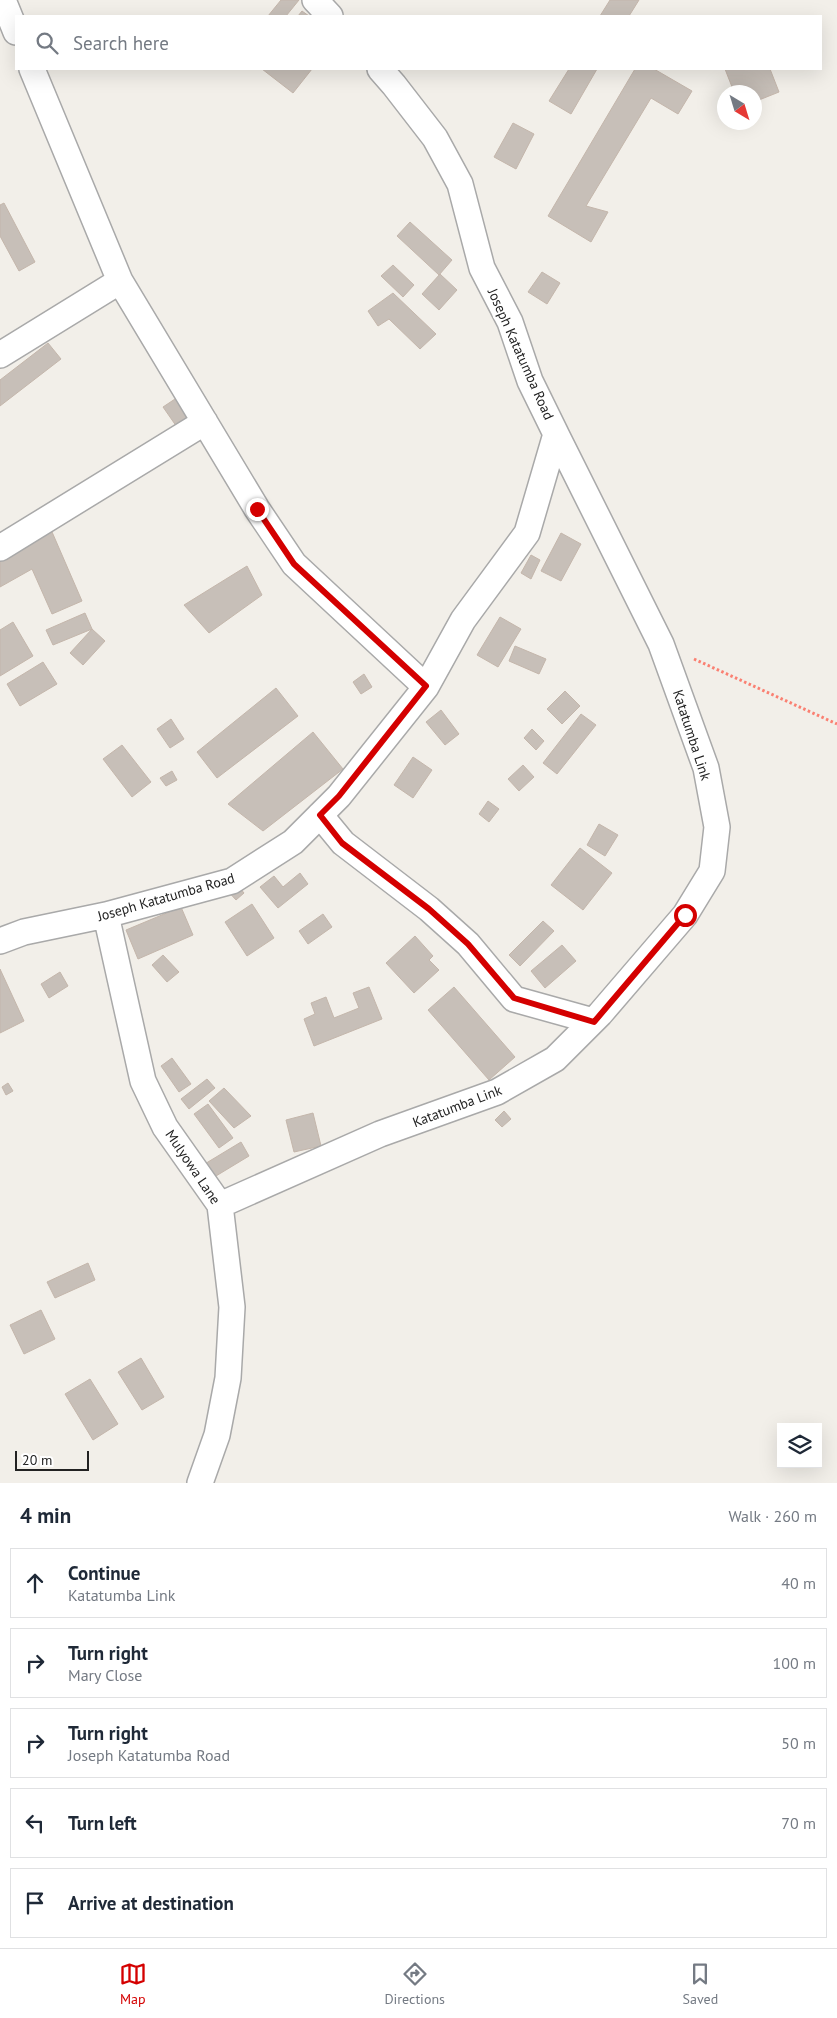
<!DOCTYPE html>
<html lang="en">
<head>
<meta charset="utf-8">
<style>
	body { margin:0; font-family:"PT Sans",sans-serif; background:#f6f6f7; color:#1f2937 }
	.controls { position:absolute; right:15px; bottom:15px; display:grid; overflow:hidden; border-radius:0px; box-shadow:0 5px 20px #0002 }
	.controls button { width:45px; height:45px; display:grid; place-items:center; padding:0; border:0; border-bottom:1px solid #e0e1e3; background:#fff; color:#1f2937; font:25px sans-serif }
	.compass { position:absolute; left:717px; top:85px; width:45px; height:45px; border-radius:50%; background:#fff; box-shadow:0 5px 20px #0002; rotate:142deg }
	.scale { position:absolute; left:15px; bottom:12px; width:74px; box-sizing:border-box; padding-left:5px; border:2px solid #222; border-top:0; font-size:14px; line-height:18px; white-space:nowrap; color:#222; -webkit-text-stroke:4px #fff; paint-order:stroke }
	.stop { position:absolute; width:15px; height:15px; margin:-11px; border:4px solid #d40000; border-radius:50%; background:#fff }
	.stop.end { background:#d40000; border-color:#fff; box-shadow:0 1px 5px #0008 }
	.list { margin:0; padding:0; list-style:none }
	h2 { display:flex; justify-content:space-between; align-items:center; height:65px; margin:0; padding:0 20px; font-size:21px }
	h2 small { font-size:16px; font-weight:400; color:#747a83 }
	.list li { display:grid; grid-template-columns:32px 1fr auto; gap:15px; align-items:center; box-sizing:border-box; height:70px; margin:0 10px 10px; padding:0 10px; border:1px solid #e0e1e3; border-radius:0px }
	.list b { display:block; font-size:19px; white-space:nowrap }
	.list p { margin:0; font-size:16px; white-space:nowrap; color:#747a83 }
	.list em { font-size:16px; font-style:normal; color:#747a83 }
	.icon { flex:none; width:28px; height:28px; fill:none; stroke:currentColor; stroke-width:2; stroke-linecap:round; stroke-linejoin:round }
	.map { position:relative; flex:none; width:837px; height:1483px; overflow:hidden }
	.search { position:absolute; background:#fff; box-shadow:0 5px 20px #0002; left:15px; right:15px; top:15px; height:55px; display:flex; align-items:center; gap:12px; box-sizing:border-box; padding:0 18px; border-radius:0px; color:#747a83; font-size:19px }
	.sheet { height:465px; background:#fff }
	nav { display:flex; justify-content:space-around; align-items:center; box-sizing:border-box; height:70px; border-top:1px solid #e0e1e3; background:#fff; font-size:14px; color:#747a83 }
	nav a { display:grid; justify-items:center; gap:2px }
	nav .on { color:#d40000 }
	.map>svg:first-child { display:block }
	.building { fill:#c7bfb8; stroke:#c4b6ab }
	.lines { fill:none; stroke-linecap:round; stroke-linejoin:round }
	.street-casing { stroke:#a9a9a9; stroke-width:28 }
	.path { stroke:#fa8072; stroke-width:3; stroke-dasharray:2.5 2.5; stroke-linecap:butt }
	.street { stroke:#fff; stroke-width:25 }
	.route { stroke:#d40000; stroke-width:6 }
	.labels { text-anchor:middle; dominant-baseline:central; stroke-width:5; stroke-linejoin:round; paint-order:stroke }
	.street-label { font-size:14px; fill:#222; stroke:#fff }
</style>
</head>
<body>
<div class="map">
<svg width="837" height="1483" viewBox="0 0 837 1483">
	<rect width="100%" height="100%" fill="#f2efe9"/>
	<!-- building -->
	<path class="building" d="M 281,0 L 299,0 L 286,16 L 268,16 Z
		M 610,0 L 639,0 L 629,16 L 600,16 Z
		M 302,11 L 309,16 L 298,16 Z
		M 262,69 L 312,69 L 293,93 Z
		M 569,69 L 597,69 L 571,114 L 549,101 Z
		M 635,69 L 654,69 L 692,91 L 678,114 L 651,98 L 586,206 L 608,212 L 591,242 L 548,216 Z
		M 725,69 L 770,69 L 779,92 L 754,102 L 754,92 L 734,92 Z
		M 513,123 L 534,134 L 516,169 L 494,157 Z
		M 4,203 L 35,262 L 19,271 L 0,236 L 0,205 Z
		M 410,222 L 452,260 L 439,275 L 397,236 Z
		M 393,265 L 414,285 L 403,297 L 381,276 Z
		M 542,272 L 560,283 L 547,304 L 528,292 Z
		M 440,274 L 457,290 L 439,310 L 422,294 Z
		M 393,293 L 436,334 L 420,349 L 389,319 L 378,326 L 368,311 Z
		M 48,343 L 61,359 L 0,406 L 0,380 Z
		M 184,393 L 199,416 L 179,430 L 163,407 Z
		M 49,525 L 82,601 L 52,614 L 32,569 L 0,587 L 0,550 Z
		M 561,533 L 581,544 L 561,581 L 541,571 Z
		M 531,555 L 540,560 L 531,579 L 521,573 Z
		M 247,566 L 262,595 L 209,633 L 184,605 Z
		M 85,613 L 92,629 L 53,645 L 46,630 Z
		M 500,617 L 521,629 L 498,667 L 477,655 Z
		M 13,622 L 33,656 L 0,676 L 0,630 Z
		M 92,629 L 105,641 L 83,665 L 70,653 Z
		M 515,646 L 546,659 L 539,674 L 509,661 Z
		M 43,662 L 57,684 L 20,706 L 7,684 Z
		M 364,674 L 372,687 L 361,694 L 353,682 Z
		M 276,688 L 298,716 L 217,778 L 197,752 Z
		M 565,691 L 580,706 L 562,724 L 547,709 Z
		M 441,710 L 459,734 L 445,745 L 426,722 Z
		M 581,714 L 596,725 L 557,774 L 543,763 Z
		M 171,719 L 184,739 L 170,748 L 157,729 Z
		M 532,729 L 544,741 L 536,750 L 524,738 Z
		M 313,732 L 343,769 L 263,831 L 228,804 Z
		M 122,745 L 151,782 L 132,797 L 103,759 Z
		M 413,757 L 432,770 L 413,798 L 394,785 Z
		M 523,765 L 534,777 L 519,791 L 508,779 Z
		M 172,771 L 177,780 L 166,786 L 160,778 Z
		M 488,801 L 499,809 L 489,822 L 479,814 Z
		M 599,824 L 618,835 L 605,856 L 587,845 Z
		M 580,848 L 612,873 L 583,910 L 551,885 Z
		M 300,873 L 308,884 L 278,908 L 260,887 L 274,876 L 283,887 Z
		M 235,882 L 244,893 L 236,900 L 226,889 Z
		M 252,904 L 274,938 L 247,956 L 225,922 Z
		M 181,907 L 193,935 L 138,959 L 126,930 Z
		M 323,914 L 332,927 L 308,944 L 299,931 Z
		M 543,921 L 554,931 L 520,966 L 509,955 Z
		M 415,936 L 433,956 L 429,960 L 439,970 L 414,993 L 386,963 Z
		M 562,945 L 576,961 L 545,988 L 531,971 Z
		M 163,955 L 179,972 L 167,982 L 152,965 Z
		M 0,969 L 24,1021 L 0,1033 Z
		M 60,972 L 68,986 L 49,998 L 41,984 Z
		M 369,987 L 382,1019 L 314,1046 L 304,1019 L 315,1014 L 311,1003 L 326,997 L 334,1018 L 359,1008 L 353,993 Z
		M 454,987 L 515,1057 L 489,1080 L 428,1010 Z
		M 172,1058 L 191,1084 L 179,1092 L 161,1066 Z
		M 207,1079 L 215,1088 L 189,1109 L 181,1099 Z
		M 8,1083 L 13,1091 L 6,1095 L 2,1087 Z
		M 224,1088 L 251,1116 L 234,1128 L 209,1101 Z
		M 208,1104 L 233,1138 L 219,1148 L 194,1114 Z
		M 504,1111 L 511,1119 L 502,1127 L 495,1120 Z
		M 313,1113 L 321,1146 L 294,1152 L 286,1120 Z
		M 241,1142 L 249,1156 L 211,1179 L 203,1165 Z
		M 88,1263 L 95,1280 L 55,1298 L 47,1282 Z
		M 41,1310 L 55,1339 L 24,1354 L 10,1325 Z
		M 141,1358 L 164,1397 L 142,1410 L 118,1372 Z
		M 90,1379 L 118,1424 L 93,1440 L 65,1394 Z"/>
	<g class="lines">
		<defs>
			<path id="street" d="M 3,0 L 16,32
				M 315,0 L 330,16
				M 32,69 L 120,281 L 257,509 L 294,564 L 426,687
				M 0,355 L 120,281
				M 0,548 L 205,422
				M 320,815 L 343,843 L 429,909 L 468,944 L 514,999 L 593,1021
				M 106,915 L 143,1081 L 165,1127 L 220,1205 L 232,1307 L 228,1378 L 217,1435 L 200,1483
				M 0,941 L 24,932 L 106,915 L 232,881 L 293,842 L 339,796 L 426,687 L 463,620 L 527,533 L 556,434 L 530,381 L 510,322 L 482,268 L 460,184 L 435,138 L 394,85 L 380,69
				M 220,1205 L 380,1134 L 497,1092 L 555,1059 L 600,1014 L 685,915 L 712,871 L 717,827 L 706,768 L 661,644 L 556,434"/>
		</defs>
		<!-- street casing -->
		<use href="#street" class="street-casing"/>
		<!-- path -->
		<path class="path" d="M 694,659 L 837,724"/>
		<!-- street -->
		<use href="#street" class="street"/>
	</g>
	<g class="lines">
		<!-- route -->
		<path class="route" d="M 257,509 L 294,564 L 426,686 L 339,796 L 320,815 L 342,843 L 429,909 L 468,944 L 514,998 L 594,1022 L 685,915"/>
	</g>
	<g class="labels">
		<!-- street labels -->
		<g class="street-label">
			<text transform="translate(521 354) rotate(66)">Joseph Katatumba Road</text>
			<text transform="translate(692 735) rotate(72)">Katatumba Link</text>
			<text transform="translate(166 897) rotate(-16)">Joseph Katatumba Road</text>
			<text transform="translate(457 1106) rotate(-21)">Katatumba Link</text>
			<text transform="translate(193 1167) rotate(56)">Mulyowa Lane</text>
		</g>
	</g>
</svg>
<div class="controls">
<button><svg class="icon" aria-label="layers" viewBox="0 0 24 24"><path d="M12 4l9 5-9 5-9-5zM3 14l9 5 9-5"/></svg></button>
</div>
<svg class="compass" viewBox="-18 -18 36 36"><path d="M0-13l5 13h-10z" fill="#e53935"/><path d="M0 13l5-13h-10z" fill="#747a83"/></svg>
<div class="scale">20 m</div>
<div class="stop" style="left:685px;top:915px"></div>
<div class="stop end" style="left:257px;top:509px"></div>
<div class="search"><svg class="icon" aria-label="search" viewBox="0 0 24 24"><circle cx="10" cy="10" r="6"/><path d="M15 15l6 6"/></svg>Search here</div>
</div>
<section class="sheet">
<h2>4 min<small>Walk · 260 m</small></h2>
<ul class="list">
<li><svg class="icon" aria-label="ahead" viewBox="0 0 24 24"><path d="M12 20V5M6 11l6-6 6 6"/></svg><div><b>Continue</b><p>Katatumba Link</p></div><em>40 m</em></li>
<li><svg class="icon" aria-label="right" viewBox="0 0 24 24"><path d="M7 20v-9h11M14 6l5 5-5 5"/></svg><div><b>Turn right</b><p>Mary Close</p></div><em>100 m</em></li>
<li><svg class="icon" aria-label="right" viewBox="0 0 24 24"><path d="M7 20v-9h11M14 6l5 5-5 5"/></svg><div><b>Turn right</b><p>Joseph Katatumba Road</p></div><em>50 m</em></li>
<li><svg class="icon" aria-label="left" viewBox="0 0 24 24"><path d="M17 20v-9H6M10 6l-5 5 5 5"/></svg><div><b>Turn left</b></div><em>70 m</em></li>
<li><svg class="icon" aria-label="arrive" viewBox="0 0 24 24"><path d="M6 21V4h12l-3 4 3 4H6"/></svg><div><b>Arrive at destination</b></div></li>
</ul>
</section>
<nav>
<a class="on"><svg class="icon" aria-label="map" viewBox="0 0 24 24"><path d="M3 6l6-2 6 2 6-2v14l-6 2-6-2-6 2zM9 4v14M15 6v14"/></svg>Map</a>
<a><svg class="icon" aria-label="directions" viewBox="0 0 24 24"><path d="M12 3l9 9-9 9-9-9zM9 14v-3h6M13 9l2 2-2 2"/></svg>Directions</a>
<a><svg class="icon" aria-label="saved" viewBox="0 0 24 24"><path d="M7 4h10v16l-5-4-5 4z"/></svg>Saved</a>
</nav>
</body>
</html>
